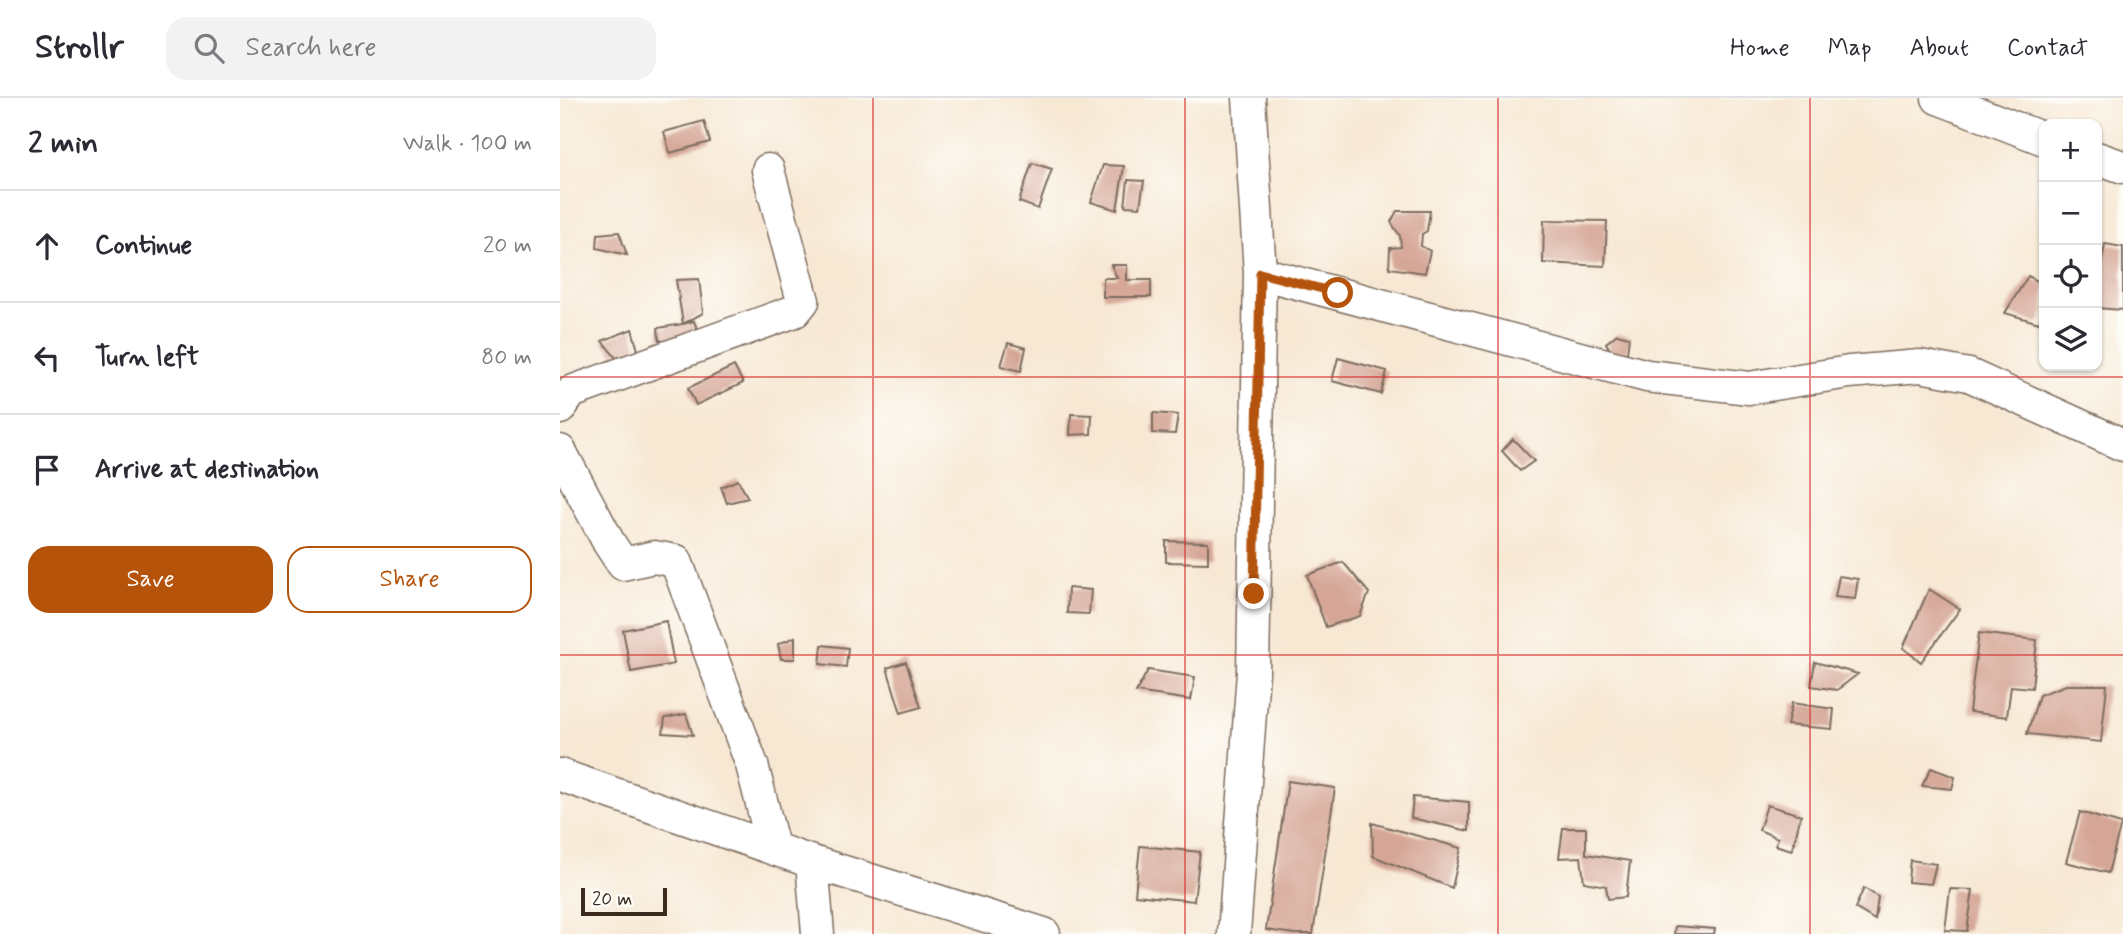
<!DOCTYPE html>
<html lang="en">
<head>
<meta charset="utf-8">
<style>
	body { margin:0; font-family:Mynerve,sans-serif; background:#f2f2f3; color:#2b2b33 }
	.controls { position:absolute; right:21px; top:21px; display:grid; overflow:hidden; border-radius:14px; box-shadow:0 2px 5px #0004 }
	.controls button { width:63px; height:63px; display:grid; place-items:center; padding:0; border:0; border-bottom:2px solid #e1e1e2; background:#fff; color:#2b2b33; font:35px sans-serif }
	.scale { position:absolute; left:21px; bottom:18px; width:86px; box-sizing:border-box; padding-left:7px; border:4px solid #3b2a1e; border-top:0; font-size:19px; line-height:24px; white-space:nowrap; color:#3b2a1e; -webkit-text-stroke:5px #fdfcf7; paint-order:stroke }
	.stop { position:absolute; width:21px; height:21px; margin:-16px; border:5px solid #b45309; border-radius:50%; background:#fff }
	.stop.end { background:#b45309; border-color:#fff; box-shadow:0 2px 7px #0008 }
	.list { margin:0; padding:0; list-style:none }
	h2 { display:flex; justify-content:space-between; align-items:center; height:91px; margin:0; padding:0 28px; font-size:30px }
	h2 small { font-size:23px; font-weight:400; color:#7c7c81 }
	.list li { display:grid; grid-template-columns:46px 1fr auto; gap:21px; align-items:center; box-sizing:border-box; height:112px; padding:0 28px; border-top:2px solid #e1e1e2 }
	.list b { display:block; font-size:26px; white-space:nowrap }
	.list em { font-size:23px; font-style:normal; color:#7c7c81 }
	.actions { display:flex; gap:14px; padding:21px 28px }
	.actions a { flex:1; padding:16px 0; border:2px solid #b45309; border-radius:21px; text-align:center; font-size:24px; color:#b45309 }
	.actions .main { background:#b45309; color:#fff }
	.icon { flex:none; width:38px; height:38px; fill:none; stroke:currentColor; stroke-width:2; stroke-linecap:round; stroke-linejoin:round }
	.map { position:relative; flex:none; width:1563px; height:836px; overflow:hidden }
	header { display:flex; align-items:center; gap:42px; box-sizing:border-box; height:98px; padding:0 35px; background:#fff; border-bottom:2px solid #e1e1e2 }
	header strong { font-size:33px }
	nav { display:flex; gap:38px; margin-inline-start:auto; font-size:24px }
	.search { width:490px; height:63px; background:#f2f2f3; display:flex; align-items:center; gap:18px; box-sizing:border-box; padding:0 24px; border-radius:21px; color:#7c7c81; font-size:26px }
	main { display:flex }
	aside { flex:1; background:#fff }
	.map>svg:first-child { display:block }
	.building { fill:#d5a696 }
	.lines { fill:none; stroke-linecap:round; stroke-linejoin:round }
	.street-casing { stroke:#7d6c5e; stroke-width:35 }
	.street { stroke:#fff; stroke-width:32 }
	.route { stroke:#b45309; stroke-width:9 }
	.grid { fill:none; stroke:#d62828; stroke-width:2; stroke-opacity:0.55 }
</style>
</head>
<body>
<header>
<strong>Strollr</strong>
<div class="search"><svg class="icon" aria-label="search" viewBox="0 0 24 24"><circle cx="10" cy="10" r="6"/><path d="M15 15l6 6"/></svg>Search here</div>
<nav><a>Home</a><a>Map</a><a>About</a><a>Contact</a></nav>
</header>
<main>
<aside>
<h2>2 min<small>Walk · 100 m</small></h2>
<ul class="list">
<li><svg class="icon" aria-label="ahead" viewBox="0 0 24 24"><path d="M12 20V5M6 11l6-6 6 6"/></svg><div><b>Continue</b></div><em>20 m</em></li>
<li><svg class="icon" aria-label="left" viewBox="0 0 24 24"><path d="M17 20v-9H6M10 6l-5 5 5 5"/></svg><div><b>Turn left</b></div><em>80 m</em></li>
<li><svg class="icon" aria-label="arrive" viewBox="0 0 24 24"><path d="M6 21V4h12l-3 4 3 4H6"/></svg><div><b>Arrive at destination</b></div></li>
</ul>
<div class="actions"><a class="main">Save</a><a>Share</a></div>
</aside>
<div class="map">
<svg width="1563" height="836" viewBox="0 0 1563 836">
	<rect width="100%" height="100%" fill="#fdfcf7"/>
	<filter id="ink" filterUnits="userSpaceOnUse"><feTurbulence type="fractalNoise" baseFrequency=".0143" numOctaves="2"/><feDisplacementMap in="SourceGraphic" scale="14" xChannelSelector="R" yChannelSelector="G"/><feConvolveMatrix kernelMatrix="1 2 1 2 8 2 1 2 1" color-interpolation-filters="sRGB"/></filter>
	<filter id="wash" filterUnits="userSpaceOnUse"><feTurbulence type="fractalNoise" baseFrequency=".00686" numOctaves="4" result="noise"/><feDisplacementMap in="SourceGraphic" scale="28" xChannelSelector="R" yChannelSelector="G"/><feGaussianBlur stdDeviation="1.57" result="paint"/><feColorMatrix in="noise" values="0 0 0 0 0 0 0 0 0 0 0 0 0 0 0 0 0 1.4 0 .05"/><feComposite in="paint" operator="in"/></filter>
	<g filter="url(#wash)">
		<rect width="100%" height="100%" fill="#f7e8d4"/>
		<g id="blocks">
			<!-- building -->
			<path class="building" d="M 144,23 L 150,44 L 110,55 L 104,34 Z
				M 472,65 L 492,71 L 478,111 L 459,104 Z
				M 543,67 L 564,68 L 557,112 L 531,104 Z
				M 568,82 L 584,83 L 580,109 L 565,108 Z
				M 837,113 L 870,113 L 867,133 L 862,136 L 861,148 L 870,153 L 865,175 L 829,170 L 830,150 L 841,149 L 840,138 L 831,124 Z
				M 984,122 L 1047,123 L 1045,168 L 983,165 Z
				M 59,134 L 67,157 L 37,150 L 38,136 Z
				M 1545,146 L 1563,149 L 1563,212 L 1537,210 L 1537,189 Z
				M 551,167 L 567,167 L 567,182 L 591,182 L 591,199 L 543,199 L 543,180 L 557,180 Z
				M 1468,178 L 1484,186 L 1484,214 L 1479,225 L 1445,215 Z
				M 139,181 L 143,215 L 123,226 L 134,223 L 140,239 L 118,247 L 99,242 L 98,230 L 123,226 L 116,182 Z
				M 72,231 L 79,256 L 56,260 L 42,243 Z
				M 1057,236 L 1069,239 L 1067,255 L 1052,255 L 1046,245 Z
				M 448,245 L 466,250 L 461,273 L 441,268 Z
				M 778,260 L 827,273 L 821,296 L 772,283 Z
				M 174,268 L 183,285 L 136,307 L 128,290 Z
				M 593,315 L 618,317 L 615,336 L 593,335 Z
				M 511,316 L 532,317 L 531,336 L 510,337 Z
				M 953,341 L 974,363 L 960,373 L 942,353 Z
				M 178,382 L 188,400 L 167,405 L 161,389 Z
				M 606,443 L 648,444 L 648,465 L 606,464 Z
				M 783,464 L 809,495 L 800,518 L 766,529 L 747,477 Z
				M 1279,478 L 1298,481 L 1295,501 L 1275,499 Z
				M 508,490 L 531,492 L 529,516 L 507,515 Z
				M 1369,491 L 1400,511 L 1361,564 L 1343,550 Z
				M 106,523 L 114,566 L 71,574 L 63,532 Z
				M 1419,535 L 1477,542 L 1472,590 L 1451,588 L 1447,619 L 1409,614 Z
				M 235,539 L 235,561 L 221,561 L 218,546 Z
				M 262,547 L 288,550 L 286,569 L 260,566 Z
				M 346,564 L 361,609 L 341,615 L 327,570 Z
				M 1255,564 L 1298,576 L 1277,592 L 1251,588 Z
				M 588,572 L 635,579 L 631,602 L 576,594 Z
				M 1506,587 L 1547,587 L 1541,644 L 1467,636 L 1479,597 Z
				M 1232,605 L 1274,611 L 1272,631 L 1227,627 Z
				M 126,616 L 133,637 L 103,635 L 105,620 Z
				M 1371,670 L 1395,679 L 1392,691 L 1362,688 Z
				M 728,683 L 775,690 L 753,836 L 734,836 L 706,832 Z
				M 853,699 L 909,704 L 909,733 L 851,720 Z
				M 1207,707 L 1241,717 L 1232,752 L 1215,747 L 1218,740 L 1199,732 Z
				M 1520,714 L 1561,726 L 1548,775 L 1506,764 Z
				M 812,725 L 901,750 L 892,790 L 813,758 Z
				M 1003,730 L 1026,730 L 1026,756 L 1070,763 L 1066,799 L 1048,801 L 1046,788 L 1024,784 L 1021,759 L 999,760 Z
				M 580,748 L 640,754 L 634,803 L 575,797 Z
				M 1350,762 L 1376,766 L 1371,786 L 1348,784 Z
				M 1304,790 L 1318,799 L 1315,822 L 1295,810 Z
				M 1390,791 L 1413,792 L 1407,833 L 1385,832 Z
				M 1115,828 L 1155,831 L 1154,836 L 1114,836 Z"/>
		</g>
	</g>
	<g filter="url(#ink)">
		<use href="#blocks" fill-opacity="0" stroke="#7d6c5e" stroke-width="2"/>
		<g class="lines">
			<defs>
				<path id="street" d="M 1378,0 L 1484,41
					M 1537,60 L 1563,69
					M 700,175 L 1087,278 L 1189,290 L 1289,274 L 1360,268 L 1409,277 L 1563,347
					M 0,310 L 11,294 L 235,213 L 243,203 L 208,72
					M 0,353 L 49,445 L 63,466 L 94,459 L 116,463 L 192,667 L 213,749
					M 0,677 L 252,764 L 484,836
					M 252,764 L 258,836
					M 674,836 L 693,574 L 700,175 L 689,0"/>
			</defs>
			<!-- street casing -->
			<use href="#street" class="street-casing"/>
			<!-- street -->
			<use href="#street" class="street"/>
		</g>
	</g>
	<g class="lines" filter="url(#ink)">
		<!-- route -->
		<path class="route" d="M 694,496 L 700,175 L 778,195"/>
	</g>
	<!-- grid -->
	<path class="grid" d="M 313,0 L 313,836M 625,0 L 625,836M 938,0 L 938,836M 1250,0 L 1250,836M 0,279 L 1563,279M 0,557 L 1563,557"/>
</svg>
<div class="controls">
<button>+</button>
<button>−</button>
<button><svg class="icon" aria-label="locate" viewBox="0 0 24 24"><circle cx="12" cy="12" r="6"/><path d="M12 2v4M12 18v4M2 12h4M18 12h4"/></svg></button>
<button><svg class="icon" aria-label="layers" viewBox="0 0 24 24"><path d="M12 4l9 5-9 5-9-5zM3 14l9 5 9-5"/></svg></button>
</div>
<div class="scale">20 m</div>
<div class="stop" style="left:778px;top:195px"></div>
<div class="stop end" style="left:694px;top:496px"></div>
</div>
</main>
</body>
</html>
